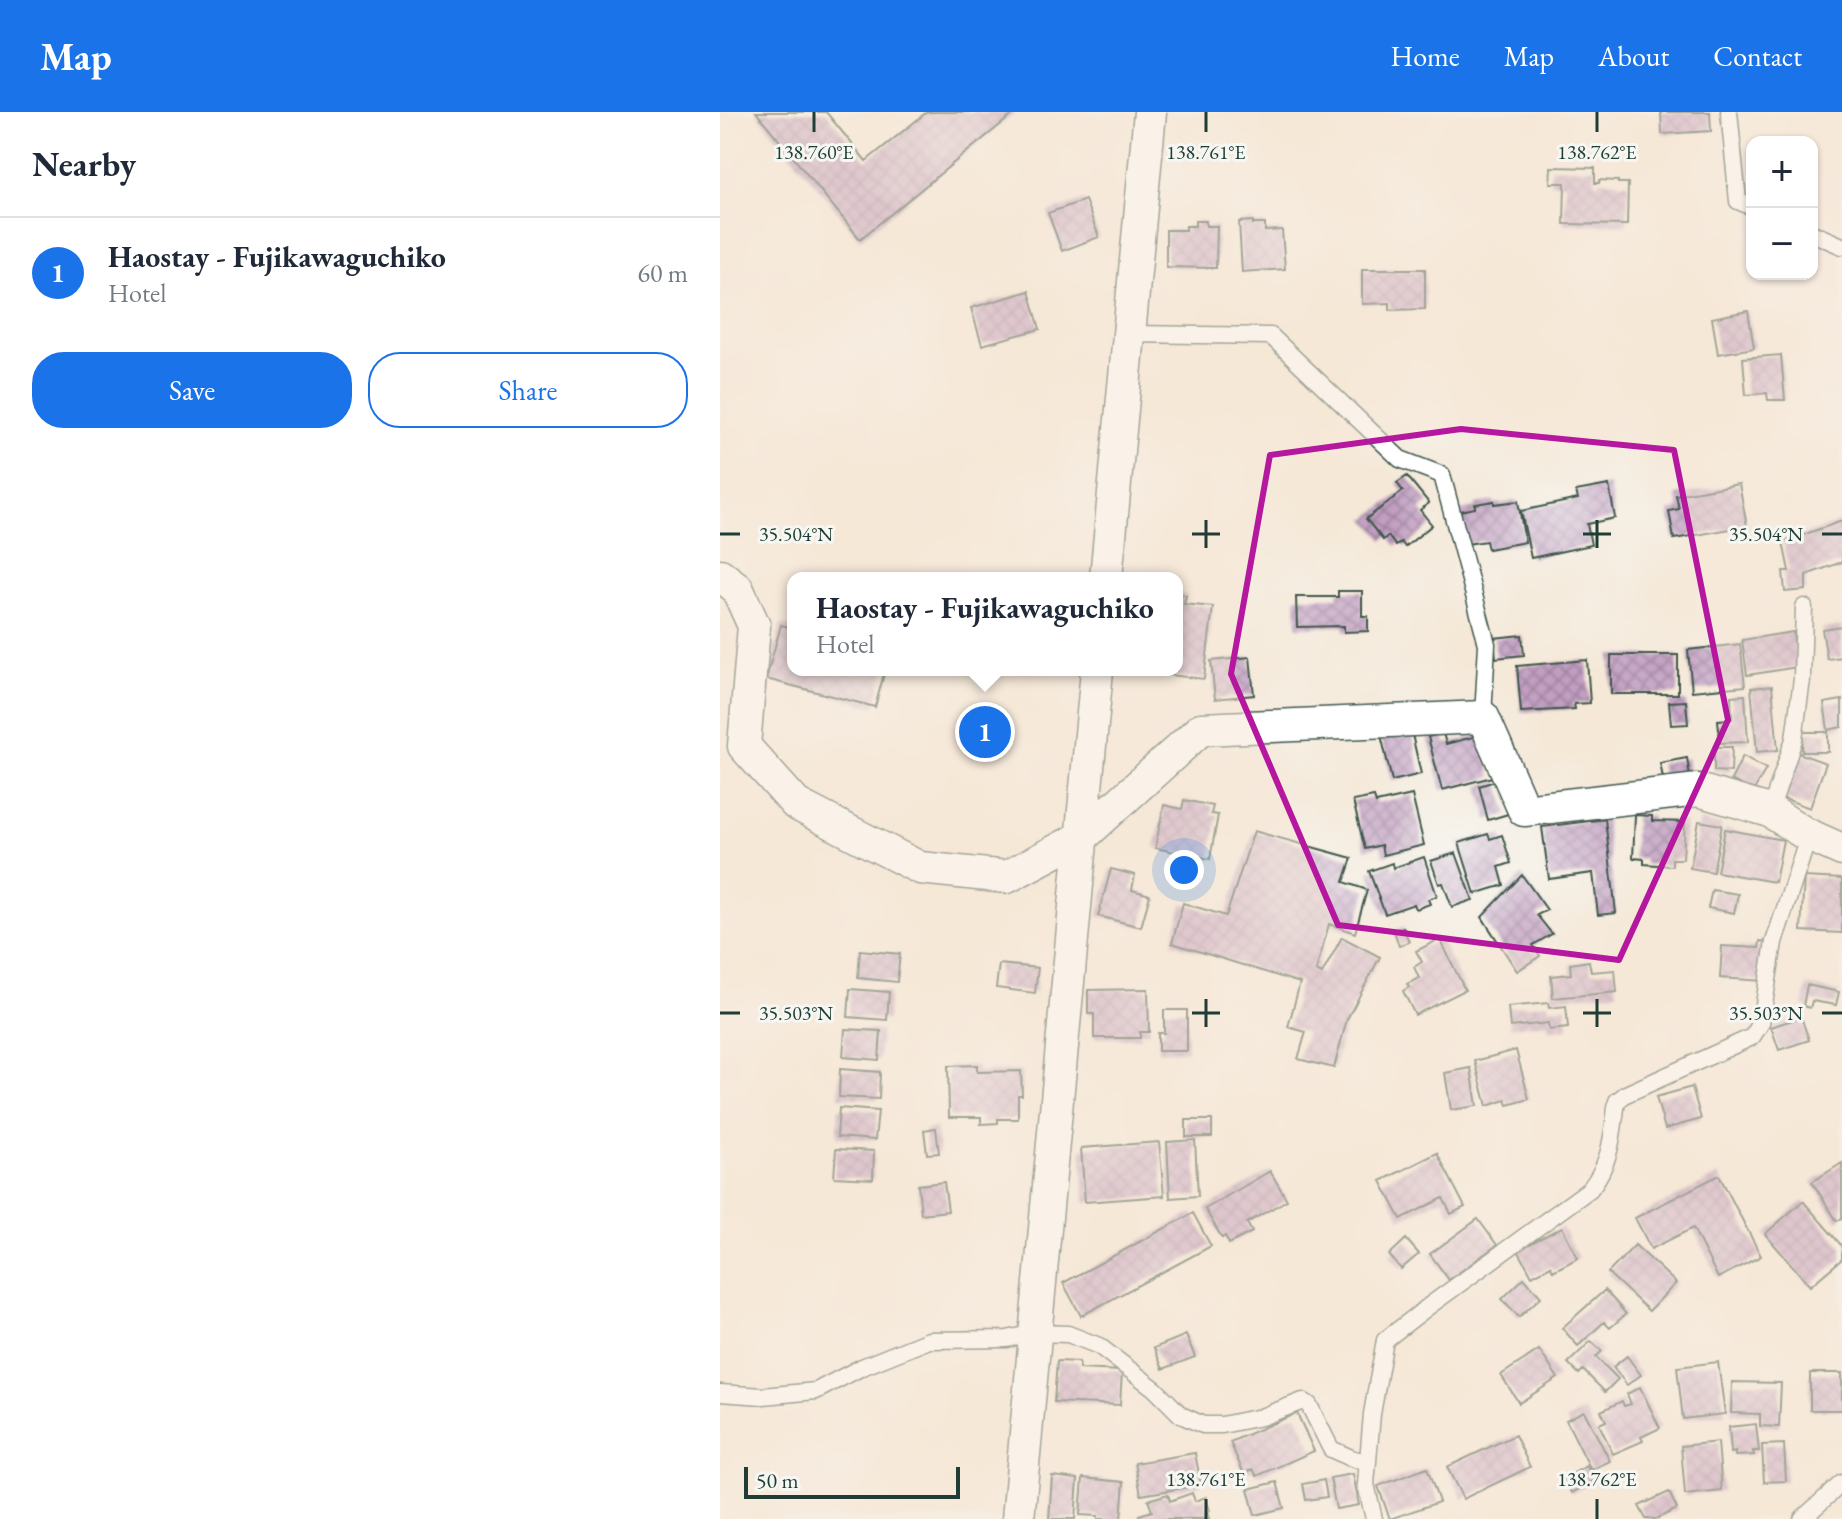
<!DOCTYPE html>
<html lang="en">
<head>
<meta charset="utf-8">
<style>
	body { margin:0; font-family:"EB Garamond",serif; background:#f6f6f7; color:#1f2937 }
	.controls { position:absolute; right:24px; top:24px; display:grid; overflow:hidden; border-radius:16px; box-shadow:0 2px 6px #0004 }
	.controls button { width:72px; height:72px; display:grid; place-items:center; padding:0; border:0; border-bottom:2px solid #e0e1e3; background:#fff; color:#1f2937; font:40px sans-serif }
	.scale { position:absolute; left:24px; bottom:20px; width:216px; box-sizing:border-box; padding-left:8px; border:4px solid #1f3d34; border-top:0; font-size:22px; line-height:28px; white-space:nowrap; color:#1f3d34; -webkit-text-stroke:6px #f6f6f2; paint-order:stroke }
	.you { position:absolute; left:464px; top:758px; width:28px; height:28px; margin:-20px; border:6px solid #fff; border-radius:50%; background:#1a73e8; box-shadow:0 0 0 12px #1a73e833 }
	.badge { display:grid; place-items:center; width:52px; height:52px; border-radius:50%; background:#1a73e8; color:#fff; font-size:26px; font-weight:700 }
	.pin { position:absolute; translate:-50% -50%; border:4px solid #fff; box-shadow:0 2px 8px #0006 }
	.popup { position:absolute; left:67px; top:460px; width:396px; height:104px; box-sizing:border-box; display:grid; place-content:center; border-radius:16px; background:#fff; filter:drop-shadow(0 2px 6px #0005); font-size:26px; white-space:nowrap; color:#747a83 }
	.popup b { font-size:30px; color:#1f2937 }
	.popup::after { content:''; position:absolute; left:50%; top:100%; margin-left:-16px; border:16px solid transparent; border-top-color:#fff }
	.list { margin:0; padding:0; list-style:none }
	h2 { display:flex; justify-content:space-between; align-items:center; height:104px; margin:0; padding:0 32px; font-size:34px }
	h2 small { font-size:26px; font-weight:400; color:#747a83 }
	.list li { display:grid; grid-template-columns:52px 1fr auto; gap:24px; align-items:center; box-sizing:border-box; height:112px; padding:0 32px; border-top:2px solid #e0e1e3 }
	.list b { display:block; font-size:30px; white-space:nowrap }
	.list p { margin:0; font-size:26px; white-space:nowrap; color:#747a83 }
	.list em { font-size:26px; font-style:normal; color:#747a83 }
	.actions { display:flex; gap:16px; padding:24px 32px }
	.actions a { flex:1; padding:18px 0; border:2px solid #1a73e8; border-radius:32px; text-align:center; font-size:28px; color:#1a73e8 }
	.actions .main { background:#1a73e8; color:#fff }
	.map { position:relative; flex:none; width:1122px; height:1407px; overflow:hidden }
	header { display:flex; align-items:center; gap:48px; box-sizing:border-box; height:112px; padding:0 40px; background:#1a73e8; color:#fff }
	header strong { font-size:38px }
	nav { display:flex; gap:44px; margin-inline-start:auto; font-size:28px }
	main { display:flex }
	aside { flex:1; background:#fff }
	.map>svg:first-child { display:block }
	.building { fill:url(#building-cross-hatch) }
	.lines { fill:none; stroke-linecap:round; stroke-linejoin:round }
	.lane-casing { stroke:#3f574c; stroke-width:19 }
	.street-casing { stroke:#3f574c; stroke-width:35 }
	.lane { stroke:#fff; stroke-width:16 }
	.street { stroke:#fff; stroke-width:32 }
	.marked { fill:none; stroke:#b5179e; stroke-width:6; stroke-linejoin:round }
	.ticks { fill:none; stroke:#1f3d34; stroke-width:3 }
	.ticks-label { font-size:20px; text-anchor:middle; fill:#1f3d34; stroke:#f6f6f2; stroke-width:6; stroke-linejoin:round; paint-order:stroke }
</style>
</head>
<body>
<header>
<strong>Map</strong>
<nav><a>Home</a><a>Map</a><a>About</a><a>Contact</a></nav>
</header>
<main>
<aside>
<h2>Nearby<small></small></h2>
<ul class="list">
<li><span class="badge">1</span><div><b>Haostay - Fujikawaguchiko</b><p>Hotel</p></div><em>60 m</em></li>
</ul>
<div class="actions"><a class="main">Save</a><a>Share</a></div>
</aside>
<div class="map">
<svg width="1122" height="1407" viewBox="0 0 1122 1407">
	<defs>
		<pattern id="building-cross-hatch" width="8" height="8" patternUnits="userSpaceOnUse" patternTransform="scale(2)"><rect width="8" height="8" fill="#c29ec2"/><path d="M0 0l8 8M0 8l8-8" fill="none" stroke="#9d829e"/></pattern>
	</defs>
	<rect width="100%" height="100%" fill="#f6f6f2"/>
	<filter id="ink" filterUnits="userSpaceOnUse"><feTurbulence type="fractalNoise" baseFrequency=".0125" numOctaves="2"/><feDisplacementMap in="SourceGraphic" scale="16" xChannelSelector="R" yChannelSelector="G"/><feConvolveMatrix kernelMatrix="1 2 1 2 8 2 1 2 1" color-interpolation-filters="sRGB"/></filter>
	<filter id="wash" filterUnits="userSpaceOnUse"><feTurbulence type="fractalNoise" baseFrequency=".006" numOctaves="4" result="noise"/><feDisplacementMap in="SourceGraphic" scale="32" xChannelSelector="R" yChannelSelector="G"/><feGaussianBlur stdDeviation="1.8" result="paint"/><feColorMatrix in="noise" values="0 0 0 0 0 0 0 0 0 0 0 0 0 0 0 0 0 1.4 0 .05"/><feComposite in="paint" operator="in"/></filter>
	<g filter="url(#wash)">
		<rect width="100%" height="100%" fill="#f5e8d7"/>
		<g id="blocks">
			<!-- building -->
			<path class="building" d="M 36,0 L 106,0 L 146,49 L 207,0 L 296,0 L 140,127 Z
				M 941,0 L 990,0 L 991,19 L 942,22 Z
				M 831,55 L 875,56 L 875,71 L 879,71 L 879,68 L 898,69 L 898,71 L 908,71 L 907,113 L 844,112 L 845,71 L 830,71 Z
				M 365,88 L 379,125 L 342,139 L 328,101 Z
				M 475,109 L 486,109 L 486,114 L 497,114 L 496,156 L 446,155 L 446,118 L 466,118 L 466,114 L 475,114 Z
				M 533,109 L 533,112 L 545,112 L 545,119 L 562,118 L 565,157 L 522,160 L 519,110 Z
				M 642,157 L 705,157 L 705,197 L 670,198 L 670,191 L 642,192 Z
				M 309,179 L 320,217 L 262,233 L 251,196 Z
				M 1028,199 L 1034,236 L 998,242 L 992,206 Z
				M 1061,243 L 1065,288 L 1048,288 L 1047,281 L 1026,283 L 1023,246 Z
				M 687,364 L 709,391 L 700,398 L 712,413 L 685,435 L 681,430 L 676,434 L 668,424 L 663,428 L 646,407 L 683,379 L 677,371 Z
				M 1019,372 L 1027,414 L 954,427 L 949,399 L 959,397 L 956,383 Z
				M 889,373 L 895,406 L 867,412 L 871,433 L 811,446 L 801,399 L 858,387 L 856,379 Z
				M 774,389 L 774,392 L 798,389 L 805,430 L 768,437 L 766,429 L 746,432 L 740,399 L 755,396 L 755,392 Z
				M 1122,409 L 1122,450 L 1086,463 L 1086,478 L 1065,480 L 1063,459 L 1069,459 L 1063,430 Z
				M 618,479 L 642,479 L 642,504 L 648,504 L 648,519 L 624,520 L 624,514 L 577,515 L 576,485 L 618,485 Z
				M 457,482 L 466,483 L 464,492 L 493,495 L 484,567 L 423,560 L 423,558 L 457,558 Z
				M 61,513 L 73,516 L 73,558 L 165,558 L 155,595 L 46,567 Z
				M 1122,514 L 1122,545 L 1107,547 L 1102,517 Z
				M 1073,520 L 1078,555 L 1027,563 L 1022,528 Z
				M 802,523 L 804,543 L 776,546 L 774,526 Z
				M 1020,532 L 1025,574 L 972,579 L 968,538 Z
				M 891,543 L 958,543 L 958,582 L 891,582 Z
				M 530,545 L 534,583 L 495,587 L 491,549 Z
				M 867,548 L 870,591 L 854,592 L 855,597 L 801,600 L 797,554 Z
				M 1052,574 L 1058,638 L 1037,640 L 1031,576 Z
				M 1025,583 L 1028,630 L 1000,631 L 998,608 L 1012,607 L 1011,584 Z
				M 1122,588 L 1122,615 L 1108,618 L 1104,591 Z
				M 966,589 L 968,612 L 951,613 L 949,590 Z
				M 691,618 L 701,662 L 672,669 L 660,619 Z
				M 1083,620 L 1108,620 L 1108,640 L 1082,640 Z
				M 723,621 L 726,632 L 761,623 L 772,665 L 722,678 L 708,625 Z
				M 994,635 L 1012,635 L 1011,660 L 994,659 Z
				M 1078,641 L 1106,651 L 1090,696 L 1062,686 Z
				M 1023,644 L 1046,657 L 1033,680 L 1011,668 Z
				M 967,646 L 971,671 L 945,676 L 940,651 Z
				M 778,668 L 788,702 L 768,708 L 759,674 Z
				M 692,683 L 704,733 L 663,743 L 661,733 L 645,737 L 633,689 L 654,685 L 656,691 Z
				M 464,688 L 493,694 L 491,702 L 498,703 L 490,747 L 435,736 L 444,693 L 462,697 Z
				M 915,703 L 932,704 L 932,709 L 965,710 L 963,747 L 952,747 L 952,754 L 924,752 L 924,747 L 913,746 Z
				M 885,707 L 896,801 L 878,803 L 873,761 L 829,767 L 822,715 Z
				M 979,709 L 1002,713 L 993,760 L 970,756 Z
				M 1005,717 L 1063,728 L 1055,770 L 997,760 Z
				M 534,719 L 632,746 L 624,770 L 647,778 L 635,821 L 609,812 L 596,859 L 602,862 L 622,825 L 660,845 L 627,907 L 614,956 L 578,947 L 586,920 L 568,915 L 580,871 L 452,831 L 463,791 L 506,804 Z
				M 768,722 L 770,727 L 782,723 L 791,751 L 779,755 L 784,773 L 755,782 L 739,731 Z
				M 736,741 L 753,788 L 732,795 L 723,771 L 719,772 L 711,749 Z
				M 704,745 L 717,784 L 708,787 L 710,792 L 696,797 L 694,792 L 665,802 L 649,759 L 672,751 L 673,756 Z
				M 391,757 L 415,763 L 412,778 L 430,783 L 421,815 L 378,804 Z
				M 802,763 L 827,798 L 817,803 L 832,822 L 813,833 L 820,844 L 797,859 L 762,805 Z
				M 1084,765 L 1122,767 L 1122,821 L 1081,819 Z
				M 992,778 L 1018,782 L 1014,801 L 988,796 Z
				M 683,815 L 689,830 L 679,834 L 674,819 Z
				M 720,827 L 745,878 L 695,903 L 683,879 L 689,875 L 687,872 L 699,866 L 694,855 L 702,850 L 696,839 Z
				M 1040,829 L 1047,830 L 1044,869 L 1000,866 L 1002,834 L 1039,836 Z
				M 140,838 L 180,842 L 177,870 L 138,866 Z
				M 869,849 L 871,860 L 895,858 L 897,880 L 833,886 L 831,864 L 851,862 L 850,852 Z
				M 279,852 L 318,856 L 315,881 L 276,876 Z
				M 1087,873 L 1119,880 L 1116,893 L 1092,889 L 1090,896 L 1083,894 Z
				M 130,877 L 169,880 L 167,908 L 128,905 Z
				M 428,877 L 429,920 L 420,920 L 420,926 L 374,926 L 374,902 L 368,902 L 368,878 Z
				M 828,891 L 829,896 L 846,894 L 848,916 L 829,918 L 828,911 L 790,915 L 788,895 Z
				M 444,898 L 467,898 L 467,939 L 438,939 L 438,921 L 444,921 Z
				M 1081,905 L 1089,928 L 1059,938 L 1051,915 Z
				M 125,917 L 161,919 L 159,948 L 123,945 Z
				M 796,938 L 809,987 L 788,993 L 786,988 L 767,994 L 755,949 Z
				M 257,953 L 257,960 L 301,959 L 302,983 L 298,983 L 298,1007 L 278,1007 L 278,1011 L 261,1012 L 261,1005 L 229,1005 L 228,954 Z
				M 751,956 L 757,994 L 731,998 L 725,961 Z
				M 120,957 L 160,960 L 159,987 L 119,985 Z
				M 972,975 L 981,1007 L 945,1017 L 936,985 Z
				M 119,996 L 158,999 L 155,1028 L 117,1025 Z
				M 466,1008 L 492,1008 L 492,1025 L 466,1025 Z
				M 216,1016 L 219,1041 L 207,1042 L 204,1018 Z
				M 475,1028 L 478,1084 L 450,1086 L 447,1030 Z
				M 439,1030 L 444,1084 L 365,1090 L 361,1036 Z
				M 116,1037 L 154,1039 L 153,1067 L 114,1065 Z
				M 717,1041 L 745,1095 L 731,1102 L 723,1086 L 681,1107 L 661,1069 Z
				M 1122,1051 L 1122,1106 L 1117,1109 L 1092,1070 Z
				M 550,1059 L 567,1088 L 527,1111 L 532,1120 L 509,1132 L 505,1124 L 502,1126 L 485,1097 Z
				M 999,1063 L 1041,1144 L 998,1166 L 973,1116 L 931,1137 L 915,1106 Z
				M 224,1070 L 228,1099 L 201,1102 L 198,1073 Z
				M 1083,1089 L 1122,1134 L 1122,1147 L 1090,1174 L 1045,1122 Z
				M 473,1101 L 491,1134 L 361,1204 L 343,1171 Z
				M 758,1107 L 777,1133 L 729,1168 L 710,1142 Z
				M 842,1115 L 858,1146 L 833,1159 L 831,1154 L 812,1164 L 798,1138 Z
				M 686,1127 L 699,1142 L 681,1157 L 669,1143 Z
				M 915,1133 L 956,1171 L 929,1199 L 888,1161 Z
				M 804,1166 L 821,1185 L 799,1205 L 782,1187 Z
				M 885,1178 L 906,1202 L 890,1216 L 884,1210 L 858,1234 L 842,1216 Z
				M 466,1223 L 475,1245 L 443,1257 L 434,1236 Z
				M 871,1229 L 882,1239 L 876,1245 L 898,1267 L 885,1280 L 863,1258 L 859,1262 L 848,1251 Z
				M 819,1238 L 838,1266 L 799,1291 L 781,1263 Z
				M 907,1244 L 921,1263 L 907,1273 L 893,1255 Z
				M 337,1249 L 359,1250 L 359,1257 L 402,1259 L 400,1293 L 334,1290 Z
				M 998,1250 L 1005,1302 L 963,1307 L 957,1255 Z
				M 1090,1261 L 1122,1261 L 1122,1298 L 1090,1298 Z
				M 1012,1270 L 1061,1271 L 1059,1315 L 1040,1314 L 1040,1302 L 1011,1301 Z
				M 920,1275 L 940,1316 L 921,1325 L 923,1329 L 893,1342 L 879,1312 L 886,1309 L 881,1299 L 902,1289 L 904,1294 L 911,1292 L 907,1282 Z
				M 864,1299 L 890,1349 L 871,1358 L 846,1308 Z
				M 577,1301 L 594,1339 L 537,1364 L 533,1357 L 524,1362 L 510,1330 Z
				M 1036,1312 L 1039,1339 L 1033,1339 L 1034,1343 L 1015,1344 L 1015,1340 L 1011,1341 L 1009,1315 Z
				M 795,1323 L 810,1355 L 743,1387 L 727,1355 Z
				M 998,1330 L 1002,1379 L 965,1383 L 961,1334 Z
				M 1064,1332 L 1066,1369 L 1044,1370 L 1042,1333 Z
				M 475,1341 L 481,1373 L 421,1383 L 415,1351 Z
				M 867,1354 L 874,1369 L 852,1381 L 844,1366 Z
				M 707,1356 L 719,1390 L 670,1407 L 658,1374 Z
				M 633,1362 L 639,1393 L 616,1397 L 610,1366 Z
				M 332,1364 L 358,1367 L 355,1407 L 329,1407 Z
				M 363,1366 L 404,1370 L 401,1407 L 378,1407 L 378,1404 L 360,1403 Z
				M 604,1368 L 607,1385 L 586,1388 L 583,1372 Z
				M 557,1370 L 564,1396 L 535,1403 L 528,1377 Z
				M 949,1380 L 957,1397 L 936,1407 L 926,1407 L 919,1394 Z
				M 472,1381 L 475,1389 L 486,1385 L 490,1399 L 487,1400 L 489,1407 L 420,1407 L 419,1403 L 432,1399 L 428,1388 L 448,1382 L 450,1389 Z"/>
		</g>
	</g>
	<g filter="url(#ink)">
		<use href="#blocks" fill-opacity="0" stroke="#3f574c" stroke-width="2"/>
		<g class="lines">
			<defs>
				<path id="lane" d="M 1009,0 L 1018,89 L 1032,95
					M 1092,121 L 1122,134
					M 409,222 L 551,224 L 680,347 L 722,363 L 767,532 L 763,605
					M 1050,699 L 1074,627 L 1082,567 L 1084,495
					M 0,1281 L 43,1284 L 96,1279 L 142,1255 L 209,1228 L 287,1227 L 315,1221 L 348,1222 L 379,1234 L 435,1277 L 461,1303 L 483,1313 L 502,1313 L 541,1305 L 583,1289 L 589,1293 L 611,1337 L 631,1346 L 648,1351
					M 654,1407 L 646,1372 L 652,1302 L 665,1228 L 709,1194 L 870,1077 C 892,1049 892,1023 897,989 L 906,982 L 1032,925 L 1041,911 L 1054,830 L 1089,723
					M 1082,1407 L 1122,1371"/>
				<path id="street" d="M 0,463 L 17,476 L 34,514 L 24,634 L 76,692 L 200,756 L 287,765 L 362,725 L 481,617 L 763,605 L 804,698 L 978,678 L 1050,699 L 1084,721 L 1122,738
					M 386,466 L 430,0
					M 298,1407 L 377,558"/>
			</defs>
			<!-- lane casing -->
			<use href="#lane" class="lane-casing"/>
			<!-- street casing -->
			<use href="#street" class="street-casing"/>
			<!-- lane -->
			<use href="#lane" class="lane"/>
			<!-- street -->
			<use href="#street" class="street"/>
		</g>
	</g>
	<!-- marked area -->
	<path d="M0 0H1122V1407H0ZM 741,317 L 954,338 L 1008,608 L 899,848 L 618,813 L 511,562 L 550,343 Z" fill="#f5e8d7" fill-opacity=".55" fill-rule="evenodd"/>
	<path class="marked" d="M 741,317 L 954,338 L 1008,608 L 899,848 L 618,813 L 511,562 L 550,343 Z"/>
	<!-- ticks -->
	<path class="ticks" d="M 94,0 L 94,20M 486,0 L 486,20M 877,0 L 877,20M 486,408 L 486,436M 877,408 L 877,436M 0,422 L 20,422M 472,422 L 500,422M 863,422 L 891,422M 1102,422 L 1122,422M 486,887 L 486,915M 877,887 L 877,915M 0,901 L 20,901M 472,901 L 500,901M 863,901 L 891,901M 1102,901 L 1122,901M 486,1387 L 486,1407M 877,1387 L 877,1407"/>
	<g class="ticks-label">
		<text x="94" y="47">138.760°E</text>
		<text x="486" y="47">138.761°E</text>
		<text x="877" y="47">138.762°E</text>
		<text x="76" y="429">35.504°N</text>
		<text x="1046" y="429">35.504°N</text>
		<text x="76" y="908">35.503°N</text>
		<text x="1046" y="908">35.503°N</text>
		<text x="486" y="1374">138.761°E</text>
		<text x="877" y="1374">138.762°E</text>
	</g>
</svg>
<div class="controls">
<button>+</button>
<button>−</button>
</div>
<div class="scale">50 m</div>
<div class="you"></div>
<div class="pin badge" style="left:265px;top:620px">1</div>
<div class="popup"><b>Haostay - Fujikawaguchiko</b>Hotel</div>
</div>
</main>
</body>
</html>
